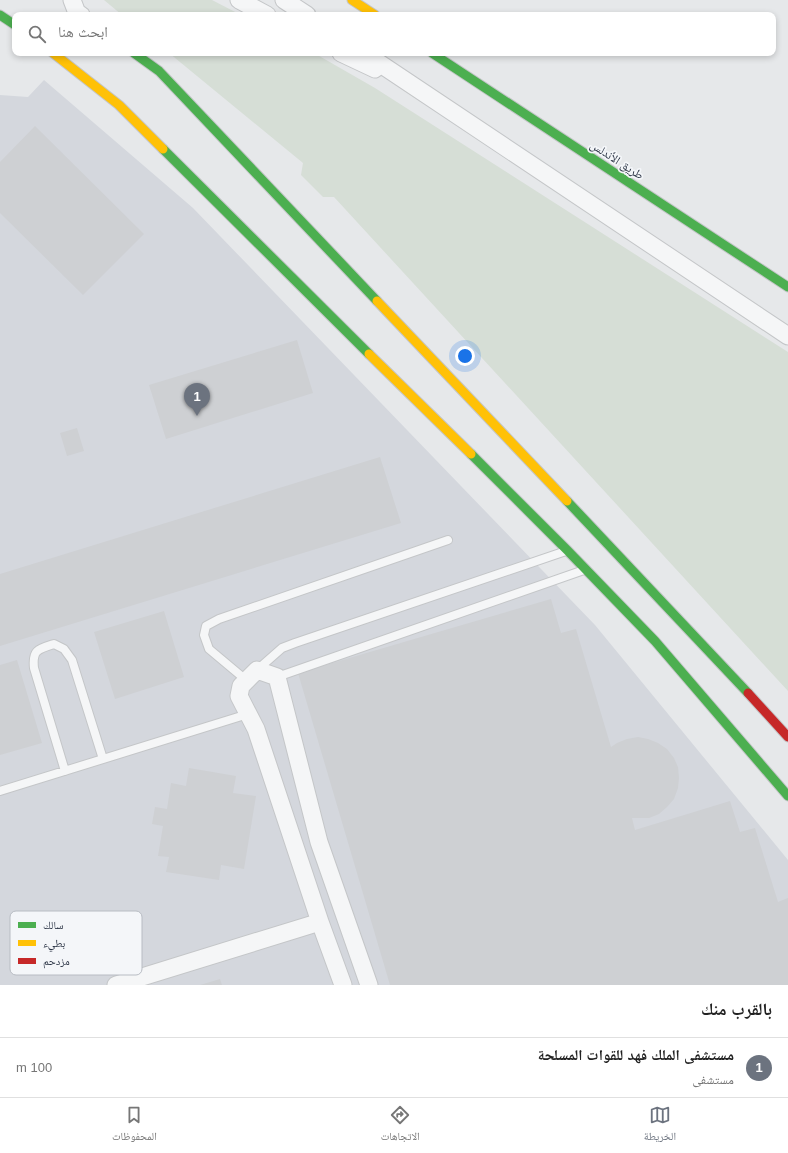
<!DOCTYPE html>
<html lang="ar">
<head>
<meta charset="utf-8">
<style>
	body { margin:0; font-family:Arial,"Noto Naskh Arabic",sans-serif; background:#f2f2f2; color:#222; direction:rtl }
	.you { position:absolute; left:465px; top:356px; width:14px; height:14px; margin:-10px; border:3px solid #fff; border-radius:50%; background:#1a73e8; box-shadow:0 0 0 6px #1a73e833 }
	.badge { display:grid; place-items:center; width:26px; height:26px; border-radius:50%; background:#6c737f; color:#fff; font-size:13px; font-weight:700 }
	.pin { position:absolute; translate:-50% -33px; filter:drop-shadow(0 1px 2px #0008) }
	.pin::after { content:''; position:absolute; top:21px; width:14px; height:12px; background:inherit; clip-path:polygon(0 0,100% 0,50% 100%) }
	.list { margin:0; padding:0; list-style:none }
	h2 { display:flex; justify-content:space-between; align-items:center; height:52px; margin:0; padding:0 16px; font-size:17px }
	h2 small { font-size:13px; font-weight:400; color:#767676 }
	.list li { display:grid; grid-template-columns:26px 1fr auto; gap:12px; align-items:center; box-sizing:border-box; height:60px; padding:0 16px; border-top:1px solid #e0e0e0 }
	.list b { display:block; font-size:15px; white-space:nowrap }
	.list p { margin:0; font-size:13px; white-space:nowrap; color:#767676 }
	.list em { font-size:13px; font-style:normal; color:#767676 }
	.icon { flex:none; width:22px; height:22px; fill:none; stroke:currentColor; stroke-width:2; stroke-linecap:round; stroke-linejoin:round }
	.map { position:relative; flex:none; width:788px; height:985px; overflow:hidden; direction:ltr }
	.search { position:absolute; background:#fff; box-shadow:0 2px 6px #0003; left:12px; right:12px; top:12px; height:44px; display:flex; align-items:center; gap:10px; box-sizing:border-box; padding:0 14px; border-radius:8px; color:#767676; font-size:15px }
	.sheet { height:112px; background:#fff }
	nav { display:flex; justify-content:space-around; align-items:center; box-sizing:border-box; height:56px; border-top:1px solid #e0e0e0; background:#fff; font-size:11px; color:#767676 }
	nav a { display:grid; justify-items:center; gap:2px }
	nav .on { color:#6c737f }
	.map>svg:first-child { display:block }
	.built { fill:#d4d7dd }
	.green { fill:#d6ded6 }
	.building { fill:#ced0d3 }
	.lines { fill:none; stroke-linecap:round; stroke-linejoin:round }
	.lane-casing { stroke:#c4c6c8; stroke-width:10 }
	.street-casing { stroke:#c4c6c8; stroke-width:19 }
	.fast-casing { stroke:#c4c6c8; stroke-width:11 }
	.slow-casing { stroke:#c4c6c8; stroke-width:11 }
	.jam-casing { stroke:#c4c6c8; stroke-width:11 }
	.lane { stroke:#f5f6f7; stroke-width:8 }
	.street { stroke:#f5f6f7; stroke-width:17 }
	.fast { stroke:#4caf50; stroke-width:9 }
	.slow { stroke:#ffc107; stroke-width:9 }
	.jam { stroke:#c62828; stroke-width:9 }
	.labels { text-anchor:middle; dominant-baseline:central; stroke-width:3.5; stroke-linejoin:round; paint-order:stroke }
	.street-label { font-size:12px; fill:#2b3445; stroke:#f4f6f9 }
	.key { fill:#f4f6f9; stroke:#b8bcc3; stroke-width:1 }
	.key-label { font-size:11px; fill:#2b3445 }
</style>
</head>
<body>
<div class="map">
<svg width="788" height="985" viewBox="0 0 788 985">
	<rect width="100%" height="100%" fill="#e6e8ea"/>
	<!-- built -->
	<path class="built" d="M 44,80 L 193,208 L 595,625 L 788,860 L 788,985 L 0,985 L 0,95 L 28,97 Z"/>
	<!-- green -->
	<path class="green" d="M 104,0 L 212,0 L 241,15 L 122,15 Z
		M 169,53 L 314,53 L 375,88 L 788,352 L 788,691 L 334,197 L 323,197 L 301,175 L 303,163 Z"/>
	<!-- building -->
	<path class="building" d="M 35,126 L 144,234 L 83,295 L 0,213 L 0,162 Z
		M 297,340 L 313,393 L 166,439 L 149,385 Z
		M 77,428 L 84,451 L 67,456 L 60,433 Z
		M 380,457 L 401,523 L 0,646 L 0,574 Z
		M 551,599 L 561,633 L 576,629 L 611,747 L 617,743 L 627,739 L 638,737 L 648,739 L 658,743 L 667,749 L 674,758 L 678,767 L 679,778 L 678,788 L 674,799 L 667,807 L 659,814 L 649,818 L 632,818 L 635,830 L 730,801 L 740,832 L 755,828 L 778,902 L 788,898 L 788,985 L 390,985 L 298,673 Z
		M 164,611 L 184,677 L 115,699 L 94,632 Z
		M 17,660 L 42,743 L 0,755 L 0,665 Z
		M 189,768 L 236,776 L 233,793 L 256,796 L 244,869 L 221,865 L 219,880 L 166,872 L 169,857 L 158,856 L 163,826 L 152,824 L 155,807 L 167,809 L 171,783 L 186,786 Z
		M 220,979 L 222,985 L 200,985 Z"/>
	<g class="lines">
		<defs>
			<path id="lane" d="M 257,670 L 282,648 L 295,643 L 566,551
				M 277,677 L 584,570
				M 246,680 L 209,649 L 204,635 L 206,626 L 219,619 L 448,540
				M 65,771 L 34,668 C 32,650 38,649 54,644 L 64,649 L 72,660 L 103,759
				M 0,791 L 248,714"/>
			<path id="street" d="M 72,0 L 77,13 L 81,15
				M 239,0 L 267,15
				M 284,0 L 307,15
				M 341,53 L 375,69
				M 364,53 L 788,336
				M 116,985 L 320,922
				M 343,985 L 320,922 L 256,729 L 239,696 L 241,686 L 257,670 L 277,677 L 319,842 L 369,985"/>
			<path id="fast" d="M 0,15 L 15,25
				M 134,53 L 159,71 L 377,301
				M 432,53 L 788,287
				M 163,149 L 369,354
				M 471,454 L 567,550 L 655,641 L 788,796
				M 567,501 L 748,693"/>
			<path id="slow" d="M 352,0 L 375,15
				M 53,53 L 119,105 L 163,149
				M 377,301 L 567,501
				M 369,354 L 471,454"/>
			<path id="jam" d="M 748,693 L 788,737"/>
		</defs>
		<!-- lane casing -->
		<use href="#lane" class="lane-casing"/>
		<!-- street casing -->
		<use href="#street" class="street-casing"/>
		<!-- fast casing -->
		<use href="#fast" class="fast-casing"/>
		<!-- slow casing -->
		<use href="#slow" class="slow-casing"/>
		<!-- jam casing -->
		<use href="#jam" class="jam-casing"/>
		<!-- lane -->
		<use href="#lane" class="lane"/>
		<!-- street -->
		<use href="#street" class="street"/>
		<!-- fast -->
		<use href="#fast" class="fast"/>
		<!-- slow -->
		<use href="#slow" class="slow"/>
		<!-- jam -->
		<use href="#jam" class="jam"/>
	</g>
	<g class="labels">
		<!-- street labels -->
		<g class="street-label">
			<text transform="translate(617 160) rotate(33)">طريق الأندلس</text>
		</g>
	</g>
	<!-- legend -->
	<rect x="10" y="911" width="132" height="64" rx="6" class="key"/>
	<rect x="18" y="922" width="18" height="6" fill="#4caf50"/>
	<rect x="18" y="940" width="18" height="6" fill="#ffc107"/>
	<rect x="18" y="958" width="18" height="6" fill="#c62828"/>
	<g class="key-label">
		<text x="43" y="929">سالك</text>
		<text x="43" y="947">بطيء</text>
		<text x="43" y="965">مزدحم</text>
	</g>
</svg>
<div class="you"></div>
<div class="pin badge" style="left:197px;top:416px">1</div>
<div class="search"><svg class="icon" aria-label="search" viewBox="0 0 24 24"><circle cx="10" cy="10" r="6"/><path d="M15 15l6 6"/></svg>ابحث هنا</div>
</div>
<section class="sheet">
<h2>بالقرب منك<small></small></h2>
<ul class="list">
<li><span class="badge">1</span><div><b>مستشفى الملك فهد للقوات المسلحة</b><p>مستشفى</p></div><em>100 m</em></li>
</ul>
</section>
<nav>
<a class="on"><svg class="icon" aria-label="map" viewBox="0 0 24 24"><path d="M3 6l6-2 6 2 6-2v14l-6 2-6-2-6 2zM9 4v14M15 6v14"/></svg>الخريطة</a>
<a><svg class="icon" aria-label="directions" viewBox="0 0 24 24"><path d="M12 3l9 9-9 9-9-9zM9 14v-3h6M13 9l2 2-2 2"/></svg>الاتجاهات</a>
<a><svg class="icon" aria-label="saved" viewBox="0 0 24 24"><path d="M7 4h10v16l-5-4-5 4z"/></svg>المحفوظات</a>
</nav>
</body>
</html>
